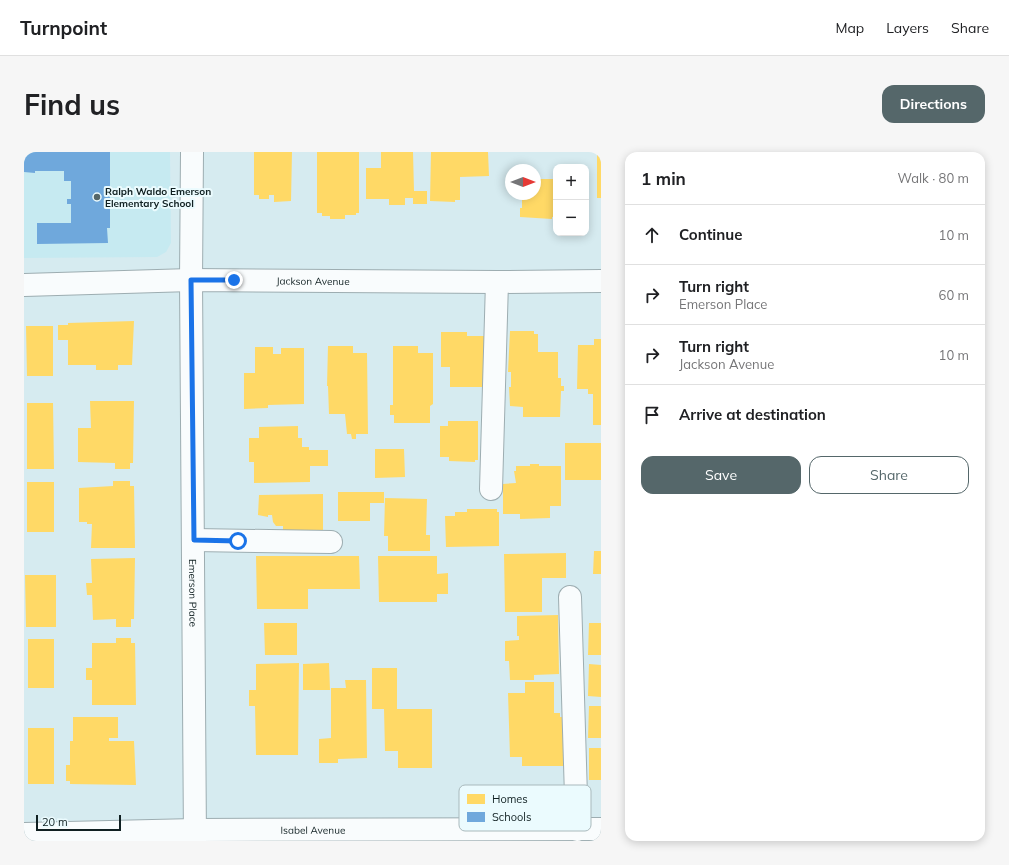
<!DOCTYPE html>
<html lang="en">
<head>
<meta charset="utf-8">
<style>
	body { margin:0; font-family:Mulish,sans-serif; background:#f6f6f6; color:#202124 }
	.controls { position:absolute; right:12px; top:12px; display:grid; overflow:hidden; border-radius:8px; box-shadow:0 2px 10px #0003 }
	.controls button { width:36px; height:36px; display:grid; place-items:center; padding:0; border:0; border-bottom:1px solid #e0e0e0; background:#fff; color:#202124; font:20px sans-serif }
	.compass { position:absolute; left:481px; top:12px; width:36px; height:36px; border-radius:50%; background:#fff; box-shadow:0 2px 10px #0003; rotate:90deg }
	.scale { position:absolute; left:12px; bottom:10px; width:85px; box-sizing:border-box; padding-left:4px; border:2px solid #102022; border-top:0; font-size:11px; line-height:14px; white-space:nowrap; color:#102022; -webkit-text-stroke:3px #ebfbfe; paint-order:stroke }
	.stop { position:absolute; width:12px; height:12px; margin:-9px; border:3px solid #1a73e8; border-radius:50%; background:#fff }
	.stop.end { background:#1a73e8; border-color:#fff; box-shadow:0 1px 4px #0008 }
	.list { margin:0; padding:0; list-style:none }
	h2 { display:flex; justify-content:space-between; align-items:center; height:52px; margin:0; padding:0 16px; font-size:17px }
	h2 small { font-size:13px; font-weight:400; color:#757577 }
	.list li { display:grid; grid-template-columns:26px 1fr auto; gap:12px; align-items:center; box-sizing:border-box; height:60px; padding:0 16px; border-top:1px solid #e0e0e0 }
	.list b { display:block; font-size:15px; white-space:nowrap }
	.list p { margin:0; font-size:13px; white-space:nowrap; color:#757577 }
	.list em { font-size:13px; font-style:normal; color:#757577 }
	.actions { display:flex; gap:8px; padding:12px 16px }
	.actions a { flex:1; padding:9px 0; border:1px solid #55676a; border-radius:12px; text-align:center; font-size:14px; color:#55676a }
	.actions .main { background:#55676a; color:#fff }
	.icon { flex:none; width:22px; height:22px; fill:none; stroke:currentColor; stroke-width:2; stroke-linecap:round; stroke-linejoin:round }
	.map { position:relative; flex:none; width:577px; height:689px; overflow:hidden; border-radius:12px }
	header { display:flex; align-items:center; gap:24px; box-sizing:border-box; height:56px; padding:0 20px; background:#fff; border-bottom:1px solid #e0e0e0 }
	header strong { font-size:19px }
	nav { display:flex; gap:22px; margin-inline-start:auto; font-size:14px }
	.intro { display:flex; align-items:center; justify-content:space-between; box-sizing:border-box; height:96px; padding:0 24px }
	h1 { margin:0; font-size:28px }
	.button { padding:10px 18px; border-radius:12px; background:#55676a; color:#fff; font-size:14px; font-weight:700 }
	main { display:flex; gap:24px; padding:0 24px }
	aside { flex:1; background:#fff; border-radius:12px; box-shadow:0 2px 10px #0003 }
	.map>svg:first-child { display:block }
	.built { fill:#c6eaf1 }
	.homes { fill:#ffd966 }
	.schools { fill:#6fa8dc }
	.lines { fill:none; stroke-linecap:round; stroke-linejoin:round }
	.minor-casing { stroke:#9dadb1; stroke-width:24 }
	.minor { stroke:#f9fcfd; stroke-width:22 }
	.route { stroke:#1a73e8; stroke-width:5 }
	.poi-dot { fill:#55676a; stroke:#ebfbfe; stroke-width:1.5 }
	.labels { text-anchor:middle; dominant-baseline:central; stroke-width:4; stroke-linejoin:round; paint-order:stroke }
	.poi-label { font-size:10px; font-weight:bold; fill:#102022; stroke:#ebfbfe; text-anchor:start }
	.street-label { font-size:10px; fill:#102022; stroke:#ebfbfe }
	.key { fill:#ebfbfe; stroke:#a9b9bc; stroke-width:1 }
	.key-label { font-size:11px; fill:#102022 }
</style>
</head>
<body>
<header>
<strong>Turnpoint</strong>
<nav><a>Map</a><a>Layers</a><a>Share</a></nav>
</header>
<div class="intro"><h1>Find us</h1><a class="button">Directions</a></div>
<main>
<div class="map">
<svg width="577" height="689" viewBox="0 0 577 689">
	<rect width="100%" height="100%" fill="#d6ebf0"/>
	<!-- built -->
	<path class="built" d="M 0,0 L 146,0 L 147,91 L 142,100 L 133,105 L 0,106 Z"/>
	<!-- homes -->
	<path class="homes" d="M 230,0 L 268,0 L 267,49 L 250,50 L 250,43 L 245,43 L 245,47 L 235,47 L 235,43 L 230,43 Z
		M 293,0 L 335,0 L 335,61 L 332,61 L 332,63 L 321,63 L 321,67 L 306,67 L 306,64 L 298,64 L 298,61 L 293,61 Z
		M 357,0 L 389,0 L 390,39 L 403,39 L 403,52 L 389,52 L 389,46 L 381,46 L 381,53 L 365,53 L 365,47 L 342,47 L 342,16 L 357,16 Z
		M 407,0 L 464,0 L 465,24 L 436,25 L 436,48 L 431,48 L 431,50 L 406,49 Z
		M 573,1 L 577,1 L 577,46 L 573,46 Z
		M 511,27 L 532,27 L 532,65 L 528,65 L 528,67 L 496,65 L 496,56 L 498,56 L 498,42 L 511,42 Z
		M 110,169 L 108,213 L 94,213 L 94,218 L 72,218 L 72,213 L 44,213 L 44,188 L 34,188 L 34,173 L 44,173 L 44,171 Z
		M 2,174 L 29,174 L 29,224 L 3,224 Z
		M 486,179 L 510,179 L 510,182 L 514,182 L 514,200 L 534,200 L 534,226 L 537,226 L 537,234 L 540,234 L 540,239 L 537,239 L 536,265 L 499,265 L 499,255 L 486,254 L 485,235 L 487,235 L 487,220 L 484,220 Z
		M 417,180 L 443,180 L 443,184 L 464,184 L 463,235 L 426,235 L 426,215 L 417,215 Z
		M 570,187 L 577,187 L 577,273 L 569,273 L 569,242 L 564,242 L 564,237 L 553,237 L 554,193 L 570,193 Z
		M 304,194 L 329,194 L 329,201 L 343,201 L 344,282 L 332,282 L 332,287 L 328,287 L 327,282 L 323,282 L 321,262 L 305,262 L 304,234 L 303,234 Z
		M 369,194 L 394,194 L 394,201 L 409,201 L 409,252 L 406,254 L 406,271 L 370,271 L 370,263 L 366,263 L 366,253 L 369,253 Z
		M 231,195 L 249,195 L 249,202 L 257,202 L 257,196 L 280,196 L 280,252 L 244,253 L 244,256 L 220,257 L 220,221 L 231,221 Z
		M 66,249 L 110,249 L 109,311 L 106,311 L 106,317 L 91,317 L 91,311 L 54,310 L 54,276 L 67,276 Z
		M 3,251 L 29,251 L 30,317 L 3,317 Z
		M 424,269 L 454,269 L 454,308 L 451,308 L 451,310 L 425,309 L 425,305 L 416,305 L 416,274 L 424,274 Z
		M 274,274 L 274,286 L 278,286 L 278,295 L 285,295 L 285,298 L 304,298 L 304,314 L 286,314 L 286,330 L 230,331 L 230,310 L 225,310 L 225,286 L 235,286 L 235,275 Z
		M 541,291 L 577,291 L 577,328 L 541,328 Z
		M 351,297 L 380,297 L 381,325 L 351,326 Z
		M 506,312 L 515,312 L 515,314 L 537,314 L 537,354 L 526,354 L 526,366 L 496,367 L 496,362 L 479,362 L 479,332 L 492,331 L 490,319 L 492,319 L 492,314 L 506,314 Z
		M 89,329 L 106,329 L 106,334 L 110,334 L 111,396 L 67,396 L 68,372 L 63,372 L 63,370 L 55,370 L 55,336 L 89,334 Z
		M 3,330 L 30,330 L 30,380 L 3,380 Z
		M 314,340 L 360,340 L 360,351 L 346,351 L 346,369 L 314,369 Z
		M 299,342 L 299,379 L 259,379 L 259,374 L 252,374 L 249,370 L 248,363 L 244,363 L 244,365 L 234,363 L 235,343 Z
		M 361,346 L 403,347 L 402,383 L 406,383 L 406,399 L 364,399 L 364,384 L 360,384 Z
		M 443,357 L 473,357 L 473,360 L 475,360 L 475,394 L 422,395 L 421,364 L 431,364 L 431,360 L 443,360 Z
		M 570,399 L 577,399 L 577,422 L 569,422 Z
		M 542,401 L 542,426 L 518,426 L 518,460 L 481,460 L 480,402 Z
		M 232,404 L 335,404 L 336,437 L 284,437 L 284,457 L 233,457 Z
		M 354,404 L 413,404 L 413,422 L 424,421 L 424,442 L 413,442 L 413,450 L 355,450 Z
		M 111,406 L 110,467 L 107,467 L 107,475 L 92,475 L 92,467 L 69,468 L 68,443 L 63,443 L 62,431 L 68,431 L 67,407 Z
		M 1,423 L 32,423 L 32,475 L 2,475 Z
		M 534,463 L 535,522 L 510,523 L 510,528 L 486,528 L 485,509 L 481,509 L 481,489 L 495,488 L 495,484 L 493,484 L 493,464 Z
		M 240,471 L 273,471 L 273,503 L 241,503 Z
		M 565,471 L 577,471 L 577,503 L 564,503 Z
		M 92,486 L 107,486 L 107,491 L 111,491 L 112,553 L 68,553 L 68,528 L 62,528 L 62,516 L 68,516 L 68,491 L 92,491 Z
		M 4,487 L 30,487 L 30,536 L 4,536 Z
		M 275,511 L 274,603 L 232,603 L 231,554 L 225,554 L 225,538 L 232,538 L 232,512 Z
		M 305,511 L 306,538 L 279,538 L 279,512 Z
		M 565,512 L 577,513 L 577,545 L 564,544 Z
		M 348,516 L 373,516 L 373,557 L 408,557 L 408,616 L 374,616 L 374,599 L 361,599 L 360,557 L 348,557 Z
		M 321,528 L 342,528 L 343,606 L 314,607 L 314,611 L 295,611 L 295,587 L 307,586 L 307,536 L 322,536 Z
		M 501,530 L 530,530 L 530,561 L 536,561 L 536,565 L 542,565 L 542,614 L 498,614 L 498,605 L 486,605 L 484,541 L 501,541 Z
		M 565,554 L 577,554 L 577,586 L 564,586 Z
		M 49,565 L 94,565 L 94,586 L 85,586 L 85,589 L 110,589 L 112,633 L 46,632 L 46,629 L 42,629 L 42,613 L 46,613 L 46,589 L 49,589 Z
		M 4,576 L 30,576 L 30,632 L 4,632 Z
		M 565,596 L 577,596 L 577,628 L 565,628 Z"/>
	<!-- schools -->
	<path class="schools" d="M 0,0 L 86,0 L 86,76 L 83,76 L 84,91 L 13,92 L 13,71 L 47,71 L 47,52 L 43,52 L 43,47 L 47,47 L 47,29 L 40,29 L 40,19 L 11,19 L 11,21 L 0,20 Z"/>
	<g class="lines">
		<defs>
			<g id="minor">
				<path id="s1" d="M 168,0 L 167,128 L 171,689"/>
				<path id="s2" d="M 0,133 L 167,128 L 473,130 L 577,129"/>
				<path d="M 467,337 L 473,130"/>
				<path d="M 170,388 L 307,390"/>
				<path d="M 546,445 L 553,678"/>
				<path id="s3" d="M 0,682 L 171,678 L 577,677"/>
			</g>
		</defs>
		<!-- minor casing -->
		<use href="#minor" class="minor-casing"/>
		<!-- minor -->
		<use href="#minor" class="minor"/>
	</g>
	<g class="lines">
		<!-- route -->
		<path class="route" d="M 210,128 L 167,128 L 170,388 L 214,389"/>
	</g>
	<!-- markers -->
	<circle class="poi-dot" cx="73" cy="45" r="4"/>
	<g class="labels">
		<!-- poi labels -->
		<g class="poi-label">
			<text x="81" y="39">Ralph Waldo Emerson<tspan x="81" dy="12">Elementary School</tspan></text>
		</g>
		<!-- street labels -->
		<g class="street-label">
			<text stroke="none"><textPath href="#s2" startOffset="289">Jackson Avenue</textPath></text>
			<text stroke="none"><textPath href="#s1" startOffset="441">Emerson Place</textPath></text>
			<text stroke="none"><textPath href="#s3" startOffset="289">Isabel Avenue</textPath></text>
		</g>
	</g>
	<!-- legend -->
	<rect x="435" y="633" width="132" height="46" rx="6" class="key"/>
	<rect x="443" y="642" width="18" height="10" fill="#ffd966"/>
	<rect x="443" y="660" width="18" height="10" fill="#6fa8dc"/>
	<g class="key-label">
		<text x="468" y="651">Homes</text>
		<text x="468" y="669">Schools</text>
	</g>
</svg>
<div class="controls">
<button>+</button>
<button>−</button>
</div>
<svg class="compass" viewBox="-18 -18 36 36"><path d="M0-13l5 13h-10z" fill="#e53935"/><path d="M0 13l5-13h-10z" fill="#757577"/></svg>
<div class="scale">20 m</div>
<div class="stop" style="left:214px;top:389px"></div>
<div class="stop end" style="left:210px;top:128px"></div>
</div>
<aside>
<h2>1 min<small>Walk · 80 m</small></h2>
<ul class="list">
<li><svg class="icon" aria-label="ahead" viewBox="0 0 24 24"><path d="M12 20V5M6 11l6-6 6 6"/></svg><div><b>Continue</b></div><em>10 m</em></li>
<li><svg class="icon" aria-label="right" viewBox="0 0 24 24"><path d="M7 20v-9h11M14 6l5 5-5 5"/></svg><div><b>Turn right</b><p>Emerson Place</p></div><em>60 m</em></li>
<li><svg class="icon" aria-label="right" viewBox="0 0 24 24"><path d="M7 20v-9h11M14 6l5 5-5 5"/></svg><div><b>Turn right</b><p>Jackson Avenue</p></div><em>10 m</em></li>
<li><svg class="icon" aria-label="arrive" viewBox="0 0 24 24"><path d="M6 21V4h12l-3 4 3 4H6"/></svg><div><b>Arrive at destination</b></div></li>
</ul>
<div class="actions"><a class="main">Save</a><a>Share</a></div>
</aside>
</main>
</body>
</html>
